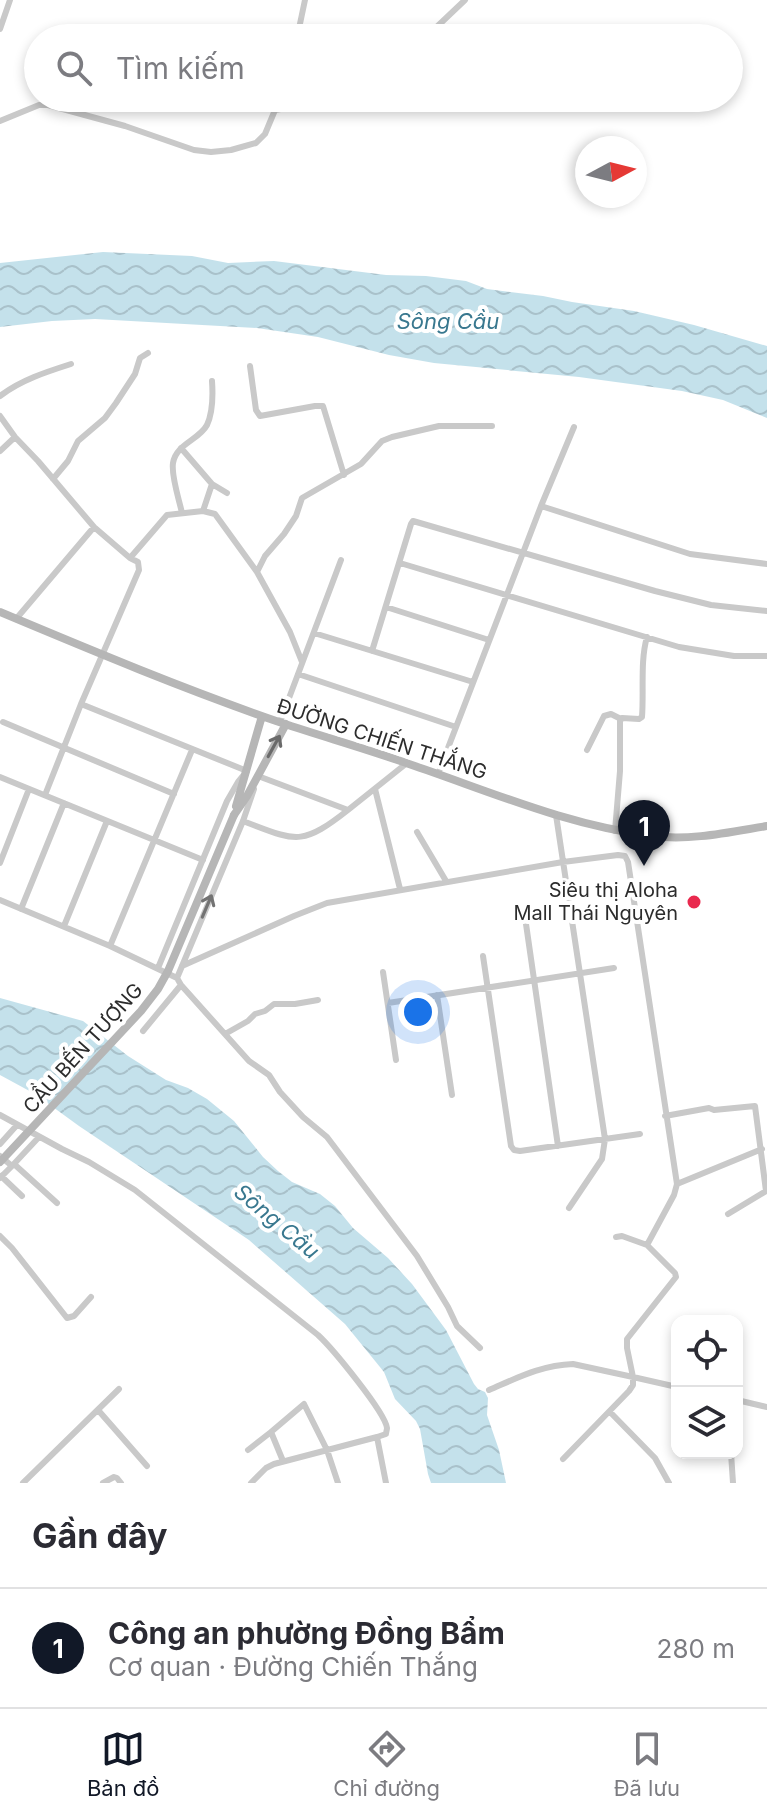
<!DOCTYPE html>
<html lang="vi">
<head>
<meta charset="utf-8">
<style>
	body { margin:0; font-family:Inter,sans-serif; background:#f7f7f7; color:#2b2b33 }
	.controls { position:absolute; right:24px; bottom:24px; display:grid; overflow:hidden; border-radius:16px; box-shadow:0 4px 12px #0003 }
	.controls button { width:72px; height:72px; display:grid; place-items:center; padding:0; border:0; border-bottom:2px solid #e1e1e2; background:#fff; color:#2b2b33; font:40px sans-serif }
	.compass { position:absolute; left:575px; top:136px; width:72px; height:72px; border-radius:50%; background:#fff; box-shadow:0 4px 12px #0003; rotate:83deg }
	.you { position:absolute; left:418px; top:1012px; width:28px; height:28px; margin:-20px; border:6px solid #fff; border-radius:50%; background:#1a73e8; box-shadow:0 0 0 12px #1a73e833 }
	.badge { display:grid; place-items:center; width:52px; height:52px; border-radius:50%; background:#111827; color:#fff; font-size:26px; font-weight:700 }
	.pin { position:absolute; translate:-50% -66px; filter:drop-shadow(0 2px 4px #0008) }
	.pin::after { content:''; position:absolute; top:42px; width:28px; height:24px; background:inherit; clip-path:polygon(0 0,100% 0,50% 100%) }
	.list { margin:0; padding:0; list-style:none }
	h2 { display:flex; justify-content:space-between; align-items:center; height:104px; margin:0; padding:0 32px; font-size:34px }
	h2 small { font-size:26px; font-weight:400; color:#7c7c81 }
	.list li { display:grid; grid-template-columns:52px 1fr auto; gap:24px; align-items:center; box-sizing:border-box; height:120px; padding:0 32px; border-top:2px solid #e1e1e2 }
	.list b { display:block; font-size:30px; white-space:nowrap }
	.list p { margin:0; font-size:26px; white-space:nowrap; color:#7c7c81 }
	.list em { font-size:26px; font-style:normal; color:#7c7c81 }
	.icon { flex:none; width:44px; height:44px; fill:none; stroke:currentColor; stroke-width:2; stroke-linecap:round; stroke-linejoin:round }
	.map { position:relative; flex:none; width:767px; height:1483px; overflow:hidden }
	.search { position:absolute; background:#fff; box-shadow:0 4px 12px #0003; left:24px; right:24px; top:24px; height:88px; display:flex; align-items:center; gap:20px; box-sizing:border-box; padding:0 28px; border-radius:44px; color:#7c7c81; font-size:30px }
	.sheet { height:224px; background:#fff }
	nav { display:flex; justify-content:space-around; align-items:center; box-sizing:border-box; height:112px; border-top:2px solid #e1e1e2; background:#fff; font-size:22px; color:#7c7c81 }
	nav a { display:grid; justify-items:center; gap:4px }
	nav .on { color:#111827 }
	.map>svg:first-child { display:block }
	.water { fill:url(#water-waves) }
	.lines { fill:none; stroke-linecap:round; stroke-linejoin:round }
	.street { stroke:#c9c9c9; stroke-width:6 }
	.secondary { stroke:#b6b6b6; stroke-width:8 }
	.secondary-bridge { stroke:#b6b6b6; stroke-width:8 }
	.oneway { stroke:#6a6a6a }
	.oneway2 { stroke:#737373 }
	.poi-dot { fill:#e9294e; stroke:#fff; stroke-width:3 }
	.labels { text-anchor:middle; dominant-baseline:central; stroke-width:8; stroke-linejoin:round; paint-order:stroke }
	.street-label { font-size:20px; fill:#2c2c2c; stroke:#fff }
	.poi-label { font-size:20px; fill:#2c2c2c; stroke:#fff; text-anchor:end }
	.water-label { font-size:22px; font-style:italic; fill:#39788f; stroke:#fff }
</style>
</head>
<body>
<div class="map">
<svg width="767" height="1483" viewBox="0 0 767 1483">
	<defs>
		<pattern id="water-waves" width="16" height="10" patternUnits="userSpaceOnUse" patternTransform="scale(2)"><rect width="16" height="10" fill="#c4e1eb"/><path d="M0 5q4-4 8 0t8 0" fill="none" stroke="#a9c1ca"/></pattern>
	</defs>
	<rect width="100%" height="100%" fill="#fff"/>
	<!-- water -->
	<path class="water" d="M 103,252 L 192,256 L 228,263 L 274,261 L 386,275 L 426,276 L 466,281 L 487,289 L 543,296 L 572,302 L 634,311 L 694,325 L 767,346 L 767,418 L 723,400 L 682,391 L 579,377 L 434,363 L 389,355 L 318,337 L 257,328 L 95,319 L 52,321 L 0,327 L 0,263 Z
		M 0,998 L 83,1021 L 128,1056 L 166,1080 L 188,1088 L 207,1099 L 234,1121 L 263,1157 L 278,1171 L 292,1182 L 320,1194 L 335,1206 L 353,1228 L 388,1258 L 412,1284 L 446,1330 L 474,1384 L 478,1389 L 485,1392 L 488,1398 L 487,1415 L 499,1450 L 506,1483 L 431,1483 L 428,1474 L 420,1429 L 416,1421 L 395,1399 L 384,1372 L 345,1324 L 249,1240 L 79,1126 L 35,1094 L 0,1075 Z"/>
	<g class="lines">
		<!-- street -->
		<path class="street" d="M 0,29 L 10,0
			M 297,38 L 305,0
			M 425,38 L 465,0
			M 275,110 L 279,98
			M 0,121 L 39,105 L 48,105 L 125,126 L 194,150 L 211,152 L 231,150 L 256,143 L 265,134 L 275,110 L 303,105 L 326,98
			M 250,366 L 256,410 L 260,416 L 315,406 L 323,406 L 344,475
			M 0,396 C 21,380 46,372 71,364
			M 0,416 L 15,437 L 38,461 L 94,527 L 130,558
			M 181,448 L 212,484 L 227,493
			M 0,451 L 15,437
			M 53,479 L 68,461 L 78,441 L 105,418 L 116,403 L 135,374 L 140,358 L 148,353
			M 541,506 L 690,554 L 767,564
			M 203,511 L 212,484
			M 182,513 C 179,499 171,476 173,463 C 176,444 199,440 207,425 C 213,412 213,395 212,381
			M 400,563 L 679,647 L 734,656 L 767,656
			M 257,572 L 265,556 L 284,534 L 296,516 L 302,498 L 361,464 L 382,441 L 392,437 L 439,426 L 492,426
			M 386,607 L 489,640
			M 16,619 L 94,527
			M 314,633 L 473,682
			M 372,651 L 411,524 L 413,521 L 655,591 L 711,605 L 767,611
			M 298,674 L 456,727
			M 81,704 L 247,771 L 238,782 L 227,801 L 158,968
			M 3,722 L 174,794
			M 280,722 L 341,560
			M 587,750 L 604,716 L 611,714 L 621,719
			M 438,774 L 541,506 L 574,427
			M 0,777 L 203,860
			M 257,778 L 258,776 L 348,810 L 407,763
			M 375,789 L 400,889
			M 45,795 L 81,704 L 139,570 L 138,562 L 130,558 L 167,515 L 203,511 L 215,514 L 257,572 L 290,632 L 302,662
			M 556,815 L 605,1139 L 602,1159 L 569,1208
			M 243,821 C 296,841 301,847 348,810
			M 615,831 L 620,771 L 620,721 L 622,718 L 639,719 L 642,717 C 644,691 640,661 647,637
			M 417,832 L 446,881
			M 0,863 L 29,789
			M 0,900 L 110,946 L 177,978 L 181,985 L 249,1061 L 269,1075 L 280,1092 L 303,1117 L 327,1137 L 417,1256 L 448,1307 L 457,1326 L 480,1348
			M 21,909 L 64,803
			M 525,917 L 558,1146
			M 64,926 L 107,821
			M 110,946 L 192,750
			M 483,956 L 511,1146 L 514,1150 L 520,1151 L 640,1134
			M 182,966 L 294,916 L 327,903 L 563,862 L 618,855 L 625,856 L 628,862 L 677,1184 L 674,1195 L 647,1245 L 675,1273 L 676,1277 L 627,1339 L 627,1348 L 633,1377 L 573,1364 C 542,1365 517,1378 489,1390
			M 383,972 L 396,1060
			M 177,978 L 243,821 L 254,789
			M 437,995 L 452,1095
			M 388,1003 L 614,968
			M 143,1031 L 181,985
			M 225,1034 L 248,1021 L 255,1014 L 265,1011 L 274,1004 L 295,1004 L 318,1000
			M 0,1115 L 62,1149 L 89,1162 L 135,1190 L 318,1335 C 332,1348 385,1412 387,1428 C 387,1430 386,1432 386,1434 L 377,1437 L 274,1464 L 266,1468 L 251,1483
			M 665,1116 L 709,1108 L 714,1110 L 755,1106 L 766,1191 L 728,1214
			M 0,1144 L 17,1125
			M 0,1156 L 12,1166 L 0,1178
			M 14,1164 L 57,1203
			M 12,1166 L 39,1137
			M 1,1176 L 22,1196
			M 677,1184 L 762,1149
			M 0,1236 L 12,1248 L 67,1318 L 74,1316 L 91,1297
			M 616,1237 L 622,1236 L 647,1245
			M 737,1400 L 767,1407
			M 98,1410 L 147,1466
			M 610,1412 L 655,1458 L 669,1483
			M 271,1432 L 304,1404 L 327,1450 L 338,1483
			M 377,1437 L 386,1483
			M 248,1450 L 271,1432 L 283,1461
			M 731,1453 L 733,1483
			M 563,1459 L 629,1391 L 633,1385 L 633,1377 L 677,1387
			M 23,1483 L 119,1389
			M 103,1483 L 114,1477 L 117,1478 L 121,1483"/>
		<!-- secondary -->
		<path class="secondary" d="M 0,612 C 93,651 186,690 282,723 C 324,737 367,749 409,764 C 489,791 568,826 653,836 C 690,841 730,832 767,826
			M 236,806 L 262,716
			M 234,815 L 247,796 L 286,724"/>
		<!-- secondary-bridge -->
		<path class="secondary-bridge" d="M 0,1162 L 141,1011 L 158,989 L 168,971 L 234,815"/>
	</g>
	<!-- one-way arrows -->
	<defs><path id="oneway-shaft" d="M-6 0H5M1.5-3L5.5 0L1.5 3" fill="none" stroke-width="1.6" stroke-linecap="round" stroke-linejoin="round" transform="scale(2)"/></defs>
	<use class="oneway" href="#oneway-shaft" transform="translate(274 746) rotate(-61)"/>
	<use class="oneway2" href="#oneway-shaft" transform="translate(207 906) rotate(-67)"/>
	<!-- markers -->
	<circle class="poi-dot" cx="694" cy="902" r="8"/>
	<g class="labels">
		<!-- street labels -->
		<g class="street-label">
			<text transform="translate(382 739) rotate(18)">ĐƯỜNG CHIẾN THẮNG</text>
			<text transform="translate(83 1048) rotate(-48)">CẦU BẾN TƯỢNG</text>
		</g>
		<!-- poi labels -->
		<g class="poi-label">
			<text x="678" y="890">Siêu thị Aloha<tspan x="678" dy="23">Mall Thái Nguyên</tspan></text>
		</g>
		<!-- water labels -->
		<g class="water-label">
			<text x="448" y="321">Sông Cầu</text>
			<text transform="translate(277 1221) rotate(40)">Sông Cầu</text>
		</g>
	</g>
</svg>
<div class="controls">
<button><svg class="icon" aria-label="locate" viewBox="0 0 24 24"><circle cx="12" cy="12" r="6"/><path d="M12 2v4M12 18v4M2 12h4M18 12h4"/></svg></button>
<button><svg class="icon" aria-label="layers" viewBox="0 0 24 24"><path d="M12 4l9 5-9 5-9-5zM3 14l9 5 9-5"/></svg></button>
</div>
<svg class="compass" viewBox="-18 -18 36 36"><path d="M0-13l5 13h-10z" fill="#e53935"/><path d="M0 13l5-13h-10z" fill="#7c7c81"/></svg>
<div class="you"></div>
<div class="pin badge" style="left:644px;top:866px">1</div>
<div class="search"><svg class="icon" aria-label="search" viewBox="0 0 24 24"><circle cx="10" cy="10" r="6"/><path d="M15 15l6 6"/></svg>Tìm kiếm</div>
</div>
<section class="sheet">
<h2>Gần đây<small></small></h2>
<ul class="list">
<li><span class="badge">1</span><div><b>Công an phường Đồng Bẩm</b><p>Cơ quan · Đường Chiến Thắng</p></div><em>280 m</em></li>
</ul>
</section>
<nav>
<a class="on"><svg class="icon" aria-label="map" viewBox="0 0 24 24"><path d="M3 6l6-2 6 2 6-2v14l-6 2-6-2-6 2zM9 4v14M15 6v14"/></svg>Bản đồ</a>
<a><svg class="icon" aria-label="directions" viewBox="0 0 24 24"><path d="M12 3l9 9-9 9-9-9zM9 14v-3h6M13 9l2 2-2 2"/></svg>Chỉ đường</a>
<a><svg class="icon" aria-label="saved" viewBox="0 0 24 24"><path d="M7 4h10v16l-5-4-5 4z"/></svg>Đã lưu</a>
</nav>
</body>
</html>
